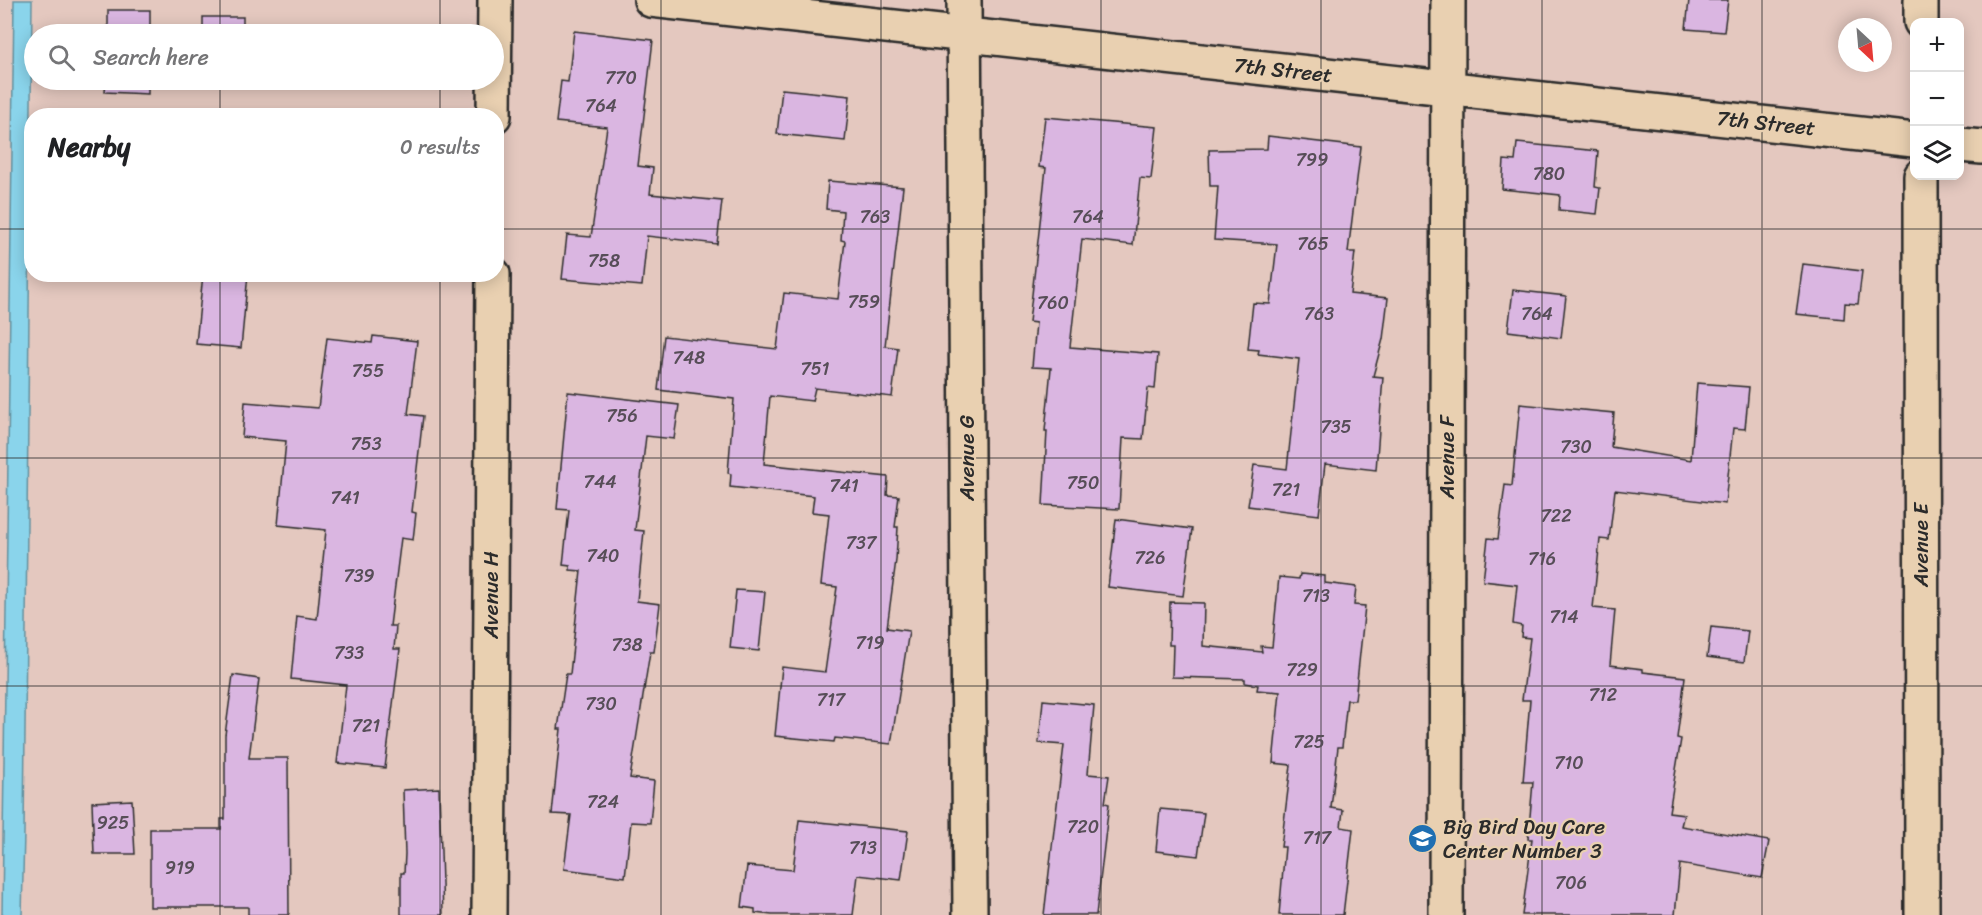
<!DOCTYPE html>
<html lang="en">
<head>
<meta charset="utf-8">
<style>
	body { margin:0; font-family:Sriracha,sans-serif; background:#f2f2f2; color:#202124 }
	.controls { position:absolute; right:18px; top:18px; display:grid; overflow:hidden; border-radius:12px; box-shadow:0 3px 15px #0003 }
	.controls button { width:54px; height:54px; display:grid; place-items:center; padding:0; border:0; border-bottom:2px solid #e0e0e0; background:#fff; color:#202124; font:30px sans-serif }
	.compass { position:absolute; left:1838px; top:18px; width:54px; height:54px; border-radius:50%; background:#fff; box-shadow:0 3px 15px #0003; rotate:154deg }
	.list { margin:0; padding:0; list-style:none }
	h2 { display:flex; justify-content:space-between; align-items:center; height:78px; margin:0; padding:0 24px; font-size:26px }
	h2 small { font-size:20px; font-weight:400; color:#757577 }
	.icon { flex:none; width:33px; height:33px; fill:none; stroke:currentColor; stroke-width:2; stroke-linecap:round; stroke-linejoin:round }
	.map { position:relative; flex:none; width:1982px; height:915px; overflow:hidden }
	.search { position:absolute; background:#fff; box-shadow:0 3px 15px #0003; left:24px; top:24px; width:480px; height:66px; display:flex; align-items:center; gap:15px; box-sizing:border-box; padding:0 21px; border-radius:33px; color:#757577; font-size:22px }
	.panel { position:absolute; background:#fff; box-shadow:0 3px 15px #0003; left:24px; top:108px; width:480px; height:174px; border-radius:24px }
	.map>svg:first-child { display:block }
	.water { fill:#8ad4eb; stroke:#64909e; stroke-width:1.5 }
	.building { fill:#dab6e1; stroke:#2b2b2b; stroke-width:1.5 }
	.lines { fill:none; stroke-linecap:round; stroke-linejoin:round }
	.minor-casing { stroke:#2b2b2b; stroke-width:38 }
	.minor { stroke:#e9d0b1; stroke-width:33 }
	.grid { fill:none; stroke:#2b2b2b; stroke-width:1.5; stroke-opacity:0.55 }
	.labels { text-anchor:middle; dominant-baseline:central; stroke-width:4.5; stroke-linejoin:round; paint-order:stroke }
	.number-label { font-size:18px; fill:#574e58 }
	.street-label { font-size:21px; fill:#2b2b2b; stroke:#e9d0b1 }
	.poi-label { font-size:21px; fill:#2b2b2b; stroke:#e9d0b1; text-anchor:start }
</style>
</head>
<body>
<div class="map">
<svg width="1982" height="915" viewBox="0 0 1982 915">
	<rect width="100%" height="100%" fill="#e4c8bf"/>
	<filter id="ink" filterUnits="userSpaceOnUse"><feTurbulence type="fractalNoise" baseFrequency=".0167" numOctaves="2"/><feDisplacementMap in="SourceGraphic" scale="12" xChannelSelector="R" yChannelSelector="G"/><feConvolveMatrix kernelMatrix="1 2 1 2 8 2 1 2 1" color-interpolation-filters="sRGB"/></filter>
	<g filter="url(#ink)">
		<!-- water -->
		<path class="water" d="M 14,0 L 32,0 L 24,833 L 22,915 L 2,915 Z"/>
		<!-- building -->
		<path class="building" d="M 1689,0 L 1728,0 L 1724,32 L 1686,29 Z
			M 108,10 L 150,10 L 150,34 L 108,34 Z
			M 203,17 L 243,17 L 243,27 L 277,28 L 277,34 L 203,34 Z
			M 574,31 L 653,40 L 638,166 L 653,168 L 650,194 L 722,201 L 717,244 L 647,236 L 642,286 L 562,279 L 567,235 L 591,237 L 607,127 L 556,122 L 561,81 L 568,82 Z
			M 106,80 L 148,80 L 148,94 L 105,92 Z
			M 202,80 L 277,80 L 276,88 L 202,83 Z
			M 782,89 L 850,96 L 845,141 L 777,134 Z
			M 1045,117 L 1157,127 L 1151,179 L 1140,178 L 1133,245 L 1082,239 L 1070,347 L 1158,354 L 1155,389 L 1148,388 L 1143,439 L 1123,438 L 1119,509 L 1043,505 L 1047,431 L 1045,431 L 1051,368 L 1032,367 L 1036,323 L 1029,322 L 1046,168 L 1039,167 Z
			M 1268,136 L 1361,147 L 1348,252 L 1355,252 L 1350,294 L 1388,298 L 1383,339 L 1373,376 L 1383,377 L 1376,470 L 1325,464 L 1319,515 L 1248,506 L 1254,465 L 1287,469 L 1299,359 L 1258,354 L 1259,350 L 1248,349 L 1253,303 L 1270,304 L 1277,244 L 1214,240 L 1218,186 L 1210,186 L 1209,150 L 1267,149 Z
			M 1517,143 L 1598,151 L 1595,187 L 1600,188 L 1597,214 L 1559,210 L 1560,195 L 1502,189 L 1504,160 L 1515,161 Z
			M 828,181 L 903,187 L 885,346 L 898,348 L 892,397 L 815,388 L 812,401 L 770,396 L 764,464 L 888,477 L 887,495 L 899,496 L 895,527 L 898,527 L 896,560 L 887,628 L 909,631 L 891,744 L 835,738 L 834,742 L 775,736 L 782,667 L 825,672 L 837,587 L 821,585 L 829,514 L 812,512 L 814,496 L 730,487 L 731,474 L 728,473 L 734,399 L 658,390 L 664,336 L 777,349 L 784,293 L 838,299 L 845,241 L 841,240 L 843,211 L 826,209 Z
			M 1803,264 L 1862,271 L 1858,304 L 1845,303 L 1844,319 L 1796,314 Z
			M 203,274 L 248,274 L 241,348 L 196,344 Z
			M 1513,290 L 1566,296 L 1561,338 L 1508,331 Z
			M 373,336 L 417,341 L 408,414 L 423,416 L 412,512 L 416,513 L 413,540 L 401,538 L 390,626 L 396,626 L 394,649 L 400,649 L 385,768 L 337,763 L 346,685 L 291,679 L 297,616 L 317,619 L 326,530 L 278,525 L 286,441 L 242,437 L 245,402 L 318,408 L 327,338 L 372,343 Z
			M 1697,383 L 1749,387 L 1745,429 L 1733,428 L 1725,504 L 1615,490 L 1609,540 L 1600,539 L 1593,608 L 1615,610 L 1610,665 L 1643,669 L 1643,672 L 1685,677 L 1677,738 L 1681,739 L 1669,812 L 1684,814 L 1681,826 L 1769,841 L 1762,878 L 1680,864 L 1675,915 L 1522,915 L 1532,839 L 1528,839 L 1533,782 L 1523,782 L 1530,700 L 1522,700 L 1530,638 L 1521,637 L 1522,626 L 1513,624 L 1517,585 L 1483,581 L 1488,538 L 1498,539 L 1505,485 L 1512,486 L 1520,404 L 1614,413 L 1611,447 L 1691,460 Z
			M 568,392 L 679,405 L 674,439 L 646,436 L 635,530 L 644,531 L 637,601 L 660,604 L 654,652 L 650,652 L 630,778 L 654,781 L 650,823 L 631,822 L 625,877 L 564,869 L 571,815 L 552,814 L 561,729 L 558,729 L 566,674 L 570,674 L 581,571 L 570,570 L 570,566 L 563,565 L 569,510 L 557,509 Z
			M 1116,519 L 1192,529 L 1183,596 L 1108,587 Z
			M 1300,574 L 1325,576 L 1325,583 L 1356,587 L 1354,605 L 1365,606 L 1355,700 L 1347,700 L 1342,747 L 1338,747 L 1331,808 L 1343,810 L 1341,827 L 1353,829 L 1343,915 L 1279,915 L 1285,847 L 1281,847 L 1291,765 L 1273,763 L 1280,692 L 1257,690 L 1258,685 L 1245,683 L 1245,679 L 1172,677 L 1173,645 L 1169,645 L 1170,602 L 1204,603 L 1203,646 L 1262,652 L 1261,646 L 1272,647 L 1279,577 L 1299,579 Z
			M 736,590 L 765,592 L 759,651 L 730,648 Z
			M 1711,627 L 1748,631 L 1744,662 L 1707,657 Z
			M 233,675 L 259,679 L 249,758 L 288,758 L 289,915 L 248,915 L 248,907 L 150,907 L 150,829 L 221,829 L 221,819 L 225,819 L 225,735 Z
			M 1043,700 L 1094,705 L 1088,774 L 1109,776 L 1105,803 L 1109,804 L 1096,915 L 1044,915 L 1064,745 L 1039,743 Z
			M 439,788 L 443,915 L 401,915 L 401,873 L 404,873 L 405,854 L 403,790 Z
			M 132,800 L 135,854 L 94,854 L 92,802 Z
			M 1160,809 L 1204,813 L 1198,856 L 1156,851 Z
			M 799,820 L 908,831 L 901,880 L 858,875 L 853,915 L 772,915 L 755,913 L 755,909 L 742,907 L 747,866 L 793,870 Z"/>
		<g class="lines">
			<defs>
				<path id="minor" d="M 651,0 L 1914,140
					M 964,0 L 970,915
					M 1921,22 L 1921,0
					M 494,116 L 495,0
					M 1960,145 L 1982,147
					M 1921,176 L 1922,915
					M 489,915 L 493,274
					M 1446,915 L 1448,0"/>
			</defs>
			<!-- minor casing -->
			<use href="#minor" class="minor-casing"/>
			<!-- minor -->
			<use href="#minor" class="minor"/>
		</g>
	</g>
	<!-- grid -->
	<path class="grid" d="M 220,0 L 220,34M 440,0 L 440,34M 661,0 L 661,915M 881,0 L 881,915M 1101,0 L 1101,915M 1321,0 L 1321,915M 1542,0 L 1542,915M 1762,0 L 1762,915M 220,80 L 220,116M 440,80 L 440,116M 0,229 L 32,229M 496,229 L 1982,229M 220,274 L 220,915M 440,274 L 440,915M 0,458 L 1982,458M 0,686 L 1982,686"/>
	<!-- icons -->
	<defs>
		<symbol id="school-disc" viewBox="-11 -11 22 22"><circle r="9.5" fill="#1f6fb2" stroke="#e9d0b1"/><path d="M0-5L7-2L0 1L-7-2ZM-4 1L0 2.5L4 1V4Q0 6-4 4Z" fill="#fff"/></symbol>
	</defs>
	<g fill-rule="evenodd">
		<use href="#school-disc" x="1406" y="822" width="33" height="33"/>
	</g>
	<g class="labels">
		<!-- number labels -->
		<g class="number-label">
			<text x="621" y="78">770</text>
			<text x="601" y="106">764</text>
			<text x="1312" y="160">799</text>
			<text x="1549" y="174">780</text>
			<text x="875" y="217">763</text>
			<text x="1088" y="217">764</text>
			<text x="1313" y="244">765</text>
			<text x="604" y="261">758</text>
			<text x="864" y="302">759</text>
			<text x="1053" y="303">760</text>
			<text x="1319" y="314">763</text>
			<text x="1537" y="314">764</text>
			<text x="689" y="358">748</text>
			<text x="815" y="369">751</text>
			<text x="368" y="371">755</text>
			<text x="622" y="416">756</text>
			<text x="1336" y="427">735</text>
			<text x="366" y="444">753</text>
			<text x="1576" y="447">730</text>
			<text x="600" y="482">744</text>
			<text x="1083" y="483">750</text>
			<text x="844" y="486">741</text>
			<text x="1286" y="490">721</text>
			<text x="345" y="498">741</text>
			<text x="1556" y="516">722</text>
			<text x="861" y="543">737</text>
			<text x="603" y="556">740</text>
			<text x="1150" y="558">726</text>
			<text x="1542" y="559">716</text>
			<text x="359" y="576">739</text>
			<text x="1316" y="596">713</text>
			<text x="1564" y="617">714</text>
			<text x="870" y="643">719</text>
			<text x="627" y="645">738</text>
			<text x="349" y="653">733</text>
			<text x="1302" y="670">729</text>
			<text x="1603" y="695">712</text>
			<text x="831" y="700">717</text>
			<text x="601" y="704">730</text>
			<text x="366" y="726">721</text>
			<text x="1309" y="742">725</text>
			<text x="1569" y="763">710</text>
			<text x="603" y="802">724</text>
			<text x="113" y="823">925</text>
			<text x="1083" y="827">720</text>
			<text x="1317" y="838">717</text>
			<text x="863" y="848">713</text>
			<text x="180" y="868">919</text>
			<text x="1571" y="883">706</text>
		</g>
		<!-- street labels -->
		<g class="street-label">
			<text transform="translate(1283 70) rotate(6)">7th Street</text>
			<text transform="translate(1766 123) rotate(6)">7th Street</text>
			<text transform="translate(1447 457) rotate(-90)">Avenue F</text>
			<text transform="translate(967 458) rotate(-90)">Avenue G</text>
			<text transform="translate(1921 545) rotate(-90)">Avenue E</text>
			<text transform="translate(491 595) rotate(-90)">Avenue H</text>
		</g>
		<!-- poi labels -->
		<g class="poi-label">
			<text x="1443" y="827">Big Bird Day Care<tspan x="1443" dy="24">Center Number 3</tspan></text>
		</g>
	</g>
</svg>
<div class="controls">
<button>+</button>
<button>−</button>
<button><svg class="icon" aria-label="layers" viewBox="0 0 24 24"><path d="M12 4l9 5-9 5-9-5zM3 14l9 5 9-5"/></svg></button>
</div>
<svg class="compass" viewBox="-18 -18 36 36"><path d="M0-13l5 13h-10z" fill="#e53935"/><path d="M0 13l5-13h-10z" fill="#757577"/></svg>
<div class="search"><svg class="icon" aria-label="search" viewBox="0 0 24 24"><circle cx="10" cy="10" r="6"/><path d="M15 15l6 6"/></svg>Search here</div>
<section class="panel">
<h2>Nearby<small>0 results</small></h2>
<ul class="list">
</ul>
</section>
</div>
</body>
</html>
